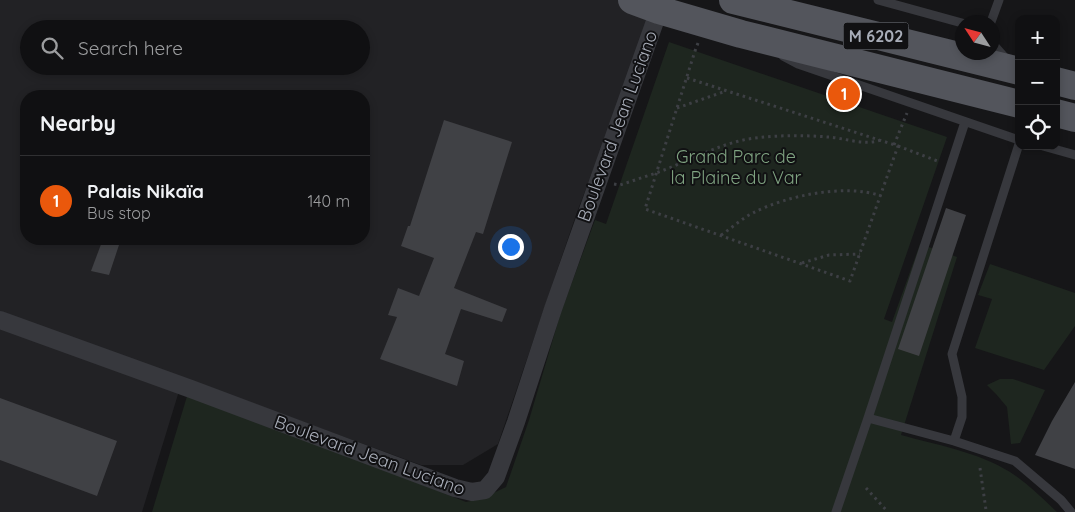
<!DOCTYPE html>
<html lang="en">
<head>
<meta charset="utf-8">
<style>
	body { margin:0; font-family:Quicksand,sans-serif; background:#19191b; color:#f1f3f6 }
	.controls { position:absolute; right:15px; top:15px; display:grid; overflow:hidden; border-radius:10px; box-shadow:0 2px 8px #0003 }
	.controls button { width:45px; height:45px; display:grid; place-items:center; padding:0; border:0; border-bottom:1px solid #303032; background:#101012; color:#f1f3f6; font:25px sans-serif }
	.compass { position:absolute; left:955px; top:15px; width:45px; height:45px; border-radius:50%; background:#101012; box-shadow:0 2px 8px #0003; rotate:306deg }
	.you { position:absolute; left:510px; top:246px; width:18px; height:18px; margin:-12px; border:4px solid #fff; border-radius:50%; background:#1a73e8; box-shadow:0 0 0 8px #1a73e833 }
	.badge { display:grid; place-items:center; width:32px; height:32px; border-radius:50%; background:#ea580c; color:#fff; font-size:16px; font-weight:700 }
	.pin { position:absolute; translate:-50% -50%; border:2px solid #fff; box-shadow:0 1px 5px #0006 }
	.list { margin:0; padding:0; list-style:none }
	h2 { display:flex; justify-content:space-between; align-items:center; height:65px; margin:0; padding:0 20px; font-size:21px }
	h2 small { font-size:16px; font-weight:400; color:#9c9d9f }
	.list li { display:grid; grid-template-columns:32px 1fr auto; gap:15px; align-items:center; box-sizing:border-box; height:90px; padding:0 20px; border-top:1px solid #303032 }
	.list b { display:block; font-size:19px; white-space:nowrap }
	.list p { margin:0; font-size:16px; white-space:nowrap; color:#9c9d9f }
	.list em { font-size:16px; font-style:normal; color:#9c9d9f }
	.icon { flex:none; width:28px; height:28px; fill:none; stroke:currentColor; stroke-width:2; stroke-linecap:round; stroke-linejoin:round }
	.map { position:relative; flex:none; width:1075px; height:512px; overflow:hidden }
	.search { position:absolute; background:#101012; box-shadow:0 2px 8px #0003; left:20px; top:20px; width:350px; height:55px; display:flex; align-items:center; gap:12px; box-sizing:border-box; padding:0 18px; border-radius:28px; color:#9c9d9f; font-size:19px }
	.panel { position:absolute; background:#101012; box-shadow:0 2px 8px #0003; left:20px; top:90px; width:350px; height:155px; border-radius:20px }
	.map>svg:first-child { display:block }
	.built { fill:#222225; fill-rule:evenodd }
	.green { fill:#1e261f }
	.building { fill:#404145 }
	.lines { fill:none; stroke-linecap:round; stroke-linejoin:round }
	.path { stroke:#3d3f44; stroke-width:3; stroke-dasharray:2.5 4; stroke-linecap:butt }
	.service { stroke:#37383d; stroke-width:9 }
	.minor { stroke:#37383d; stroke-width:18 }
	.primary { stroke:#53555c; stroke-width:28 }
	.labels { text-anchor:middle; dominant-baseline:central; stroke-width:4; stroke-linejoin:round; paint-order:stroke }
	.shield { fill:#111113; stroke:#7b7e86; stroke-width:1 }
	.shield-label { font-size:16px; font-weight:bold; fill:#a8adb8 }
	.street-label { font-size:18px; fill:#a8adb8; stroke:#111113 }
	.park-label { font-size:18px; fill:#7fa381; stroke:#111113 }
</style>
</head>
<body>
<div class="map">
<svg width="1075" height="512" viewBox="0 0 1075 512">
	<rect width="100%" height="100%" fill="#161618"/>
	<!-- built -->
	<path class="built" d="M 0,0 L 659,0 L 577,212 L 498,444 L 463,465 L 421,465 L 183,378 L 142,512 L 0,512 ZM 29,29 L 361,29 L 361,66 L 29,66 ZM 26,96 L 364,96 L 364,239 L 26,239 Z"/>
	<!-- green -->
	<path class="green" d="M 669,42 L 947,137 L 884,319 L 892,322 L 920,244 L 957,257 L 901,435 C 937,445 978,452 1010,472 C 1027,483 1042,498 1057,512 L 152,512 L 188,393 L 466,502 L 481,499 L 506,487 L 529,420 L 561,312 L 595,220 L 606,224 Z
		M 990,264 L 1075,293 L 1075,326 L 1044,370 L 975,348 L 992,299 L 978,295 Z
		M 1000,379 L 1013,379 L 1045,390 L 1020,443 L 1011,444 L 1007,407 L 996,394 L 987,385 Z"/>
	<!-- building -->
	<path class="building" d="M 444,120 L 512,142 L 483,234 L 476,232 L 454,288 L 507,309 L 502,322 L 461,309 L 445,354 L 464,361 L 457,386 L 380,359 L 397,317 L 388,315 L 398,288 L 419,296 L 434,258 L 401,246 L 408,226 L 410,226 Z
		M 946,208 L 966,215 L 919,356 L 898,349 Z
		M 103,239 L 121,239 L 109,275 L 91,271 Z
		M 1075,382 L 1075,469 L 1035,455 L 1052,421 Z
		M 0,398 L 117,441 L 97,496 L 0,460 Z"/>
	<g class="lines">
		<!-- path -->
		<path class="path" d="M 687,78 L 898,146 L 850,281 L 645,209 L 695,51 L 698,43
			M 677,108 L 726,91
			M 894,145 L 907,113
			M 898,146 L 940,162
			M 614,184 L 620,185 C 632,181 644,177 656,173 C 687,162 716,145 748,139 C 775,135 802,135 828,137 C 845,138 864,146 881,140
			M 721,235 C 732,228 742,218 753,213 C 785,196 846,183 881,196
			M 802,263 L 829,255 L 860,254
			M 980,468 L 986,510
			M 866,488 L 888,512"/>
		<!-- service -->
		<path class="service" d="M 878,0 L 962,23
			M 991,22 L 999,0
			M 992,43 L 1007,60
			M 783,56 L 798,64 L 1019,140
			M 1019,144 L 952,354 L 962,397 L 962,417 L 954,441 L 1015,461 L 1061,500 L 1071,512
			M 1043,146 L 1075,155
			M 954,441 L 868,418 L 965,122
			M 836,512 L 868,418"/>
		<!-- minor -->
		<path class="minor" d="M 0,320 L 191,389 L 455,488 L 472,492 L 485,490 L 496,477 L 516,422 L 553,309 L 659,10"/>
		<!-- primary -->
		<path class="primary" d="M 632,0 L 659,10 L 741,34 L 1019,104
			M 733,0 L 1019,71
			M 1056,81 L 1075,86
			M 1056,113 L 1075,118"/>
	</g>
	<g class="labels">
		<!-- shield labels -->
		<rect class="shield" x="843.5" y="22.5" width="65" height="27" rx="4"/>
		<g class="shield-label">
			<text x="876" y="36">M 6202</text>
		</g>
		<!-- street labels -->
		<g class="street-label">
			<text transform="translate(617 126) rotate(-70)">Boulevard Jean Luciano</text>
			<text transform="translate(370 455) rotate(20)">Boulevard Jean Luciano</text>
		</g>
		<!-- park labels -->
		<g class="park-label">
			<text x="736" y="156">Grand Parc de<tspan x="736" dy="21">la Plaine du Var</tspan></text>
		</g>
	</g>
</svg>
<div class="controls">
<button>+</button>
<button>−</button>
<button><svg class="icon" aria-label="locate" viewBox="0 0 24 24"><circle cx="12" cy="12" r="6"/><path d="M12 2v4M12 18v4M2 12h4M18 12h4"/></svg></button>
</div>
<svg class="compass" viewBox="-18 -18 36 36"><path d="M0-13l5 13h-10z" fill="#e53935"/><path d="M0 13l5-13h-10z" fill="#9c9d9f"/></svg>
<div class="you"></div>
<div class="pin badge" style="left:844px;top:94px">1</div>
<div class="search"><svg class="icon" aria-label="search" viewBox="0 0 24 24"><circle cx="10" cy="10" r="6"/><path d="M15 15l6 6"/></svg>Search here</div>
<section class="panel">
<h2>Nearby<small></small></h2>
<ul class="list">
<li><span class="badge">1</span><div><b>Palais Nikaïa</b><p>Bus stop</p></div><em>140 m</em></li>
</ul>
</section>
</div>
</body>
</html>
